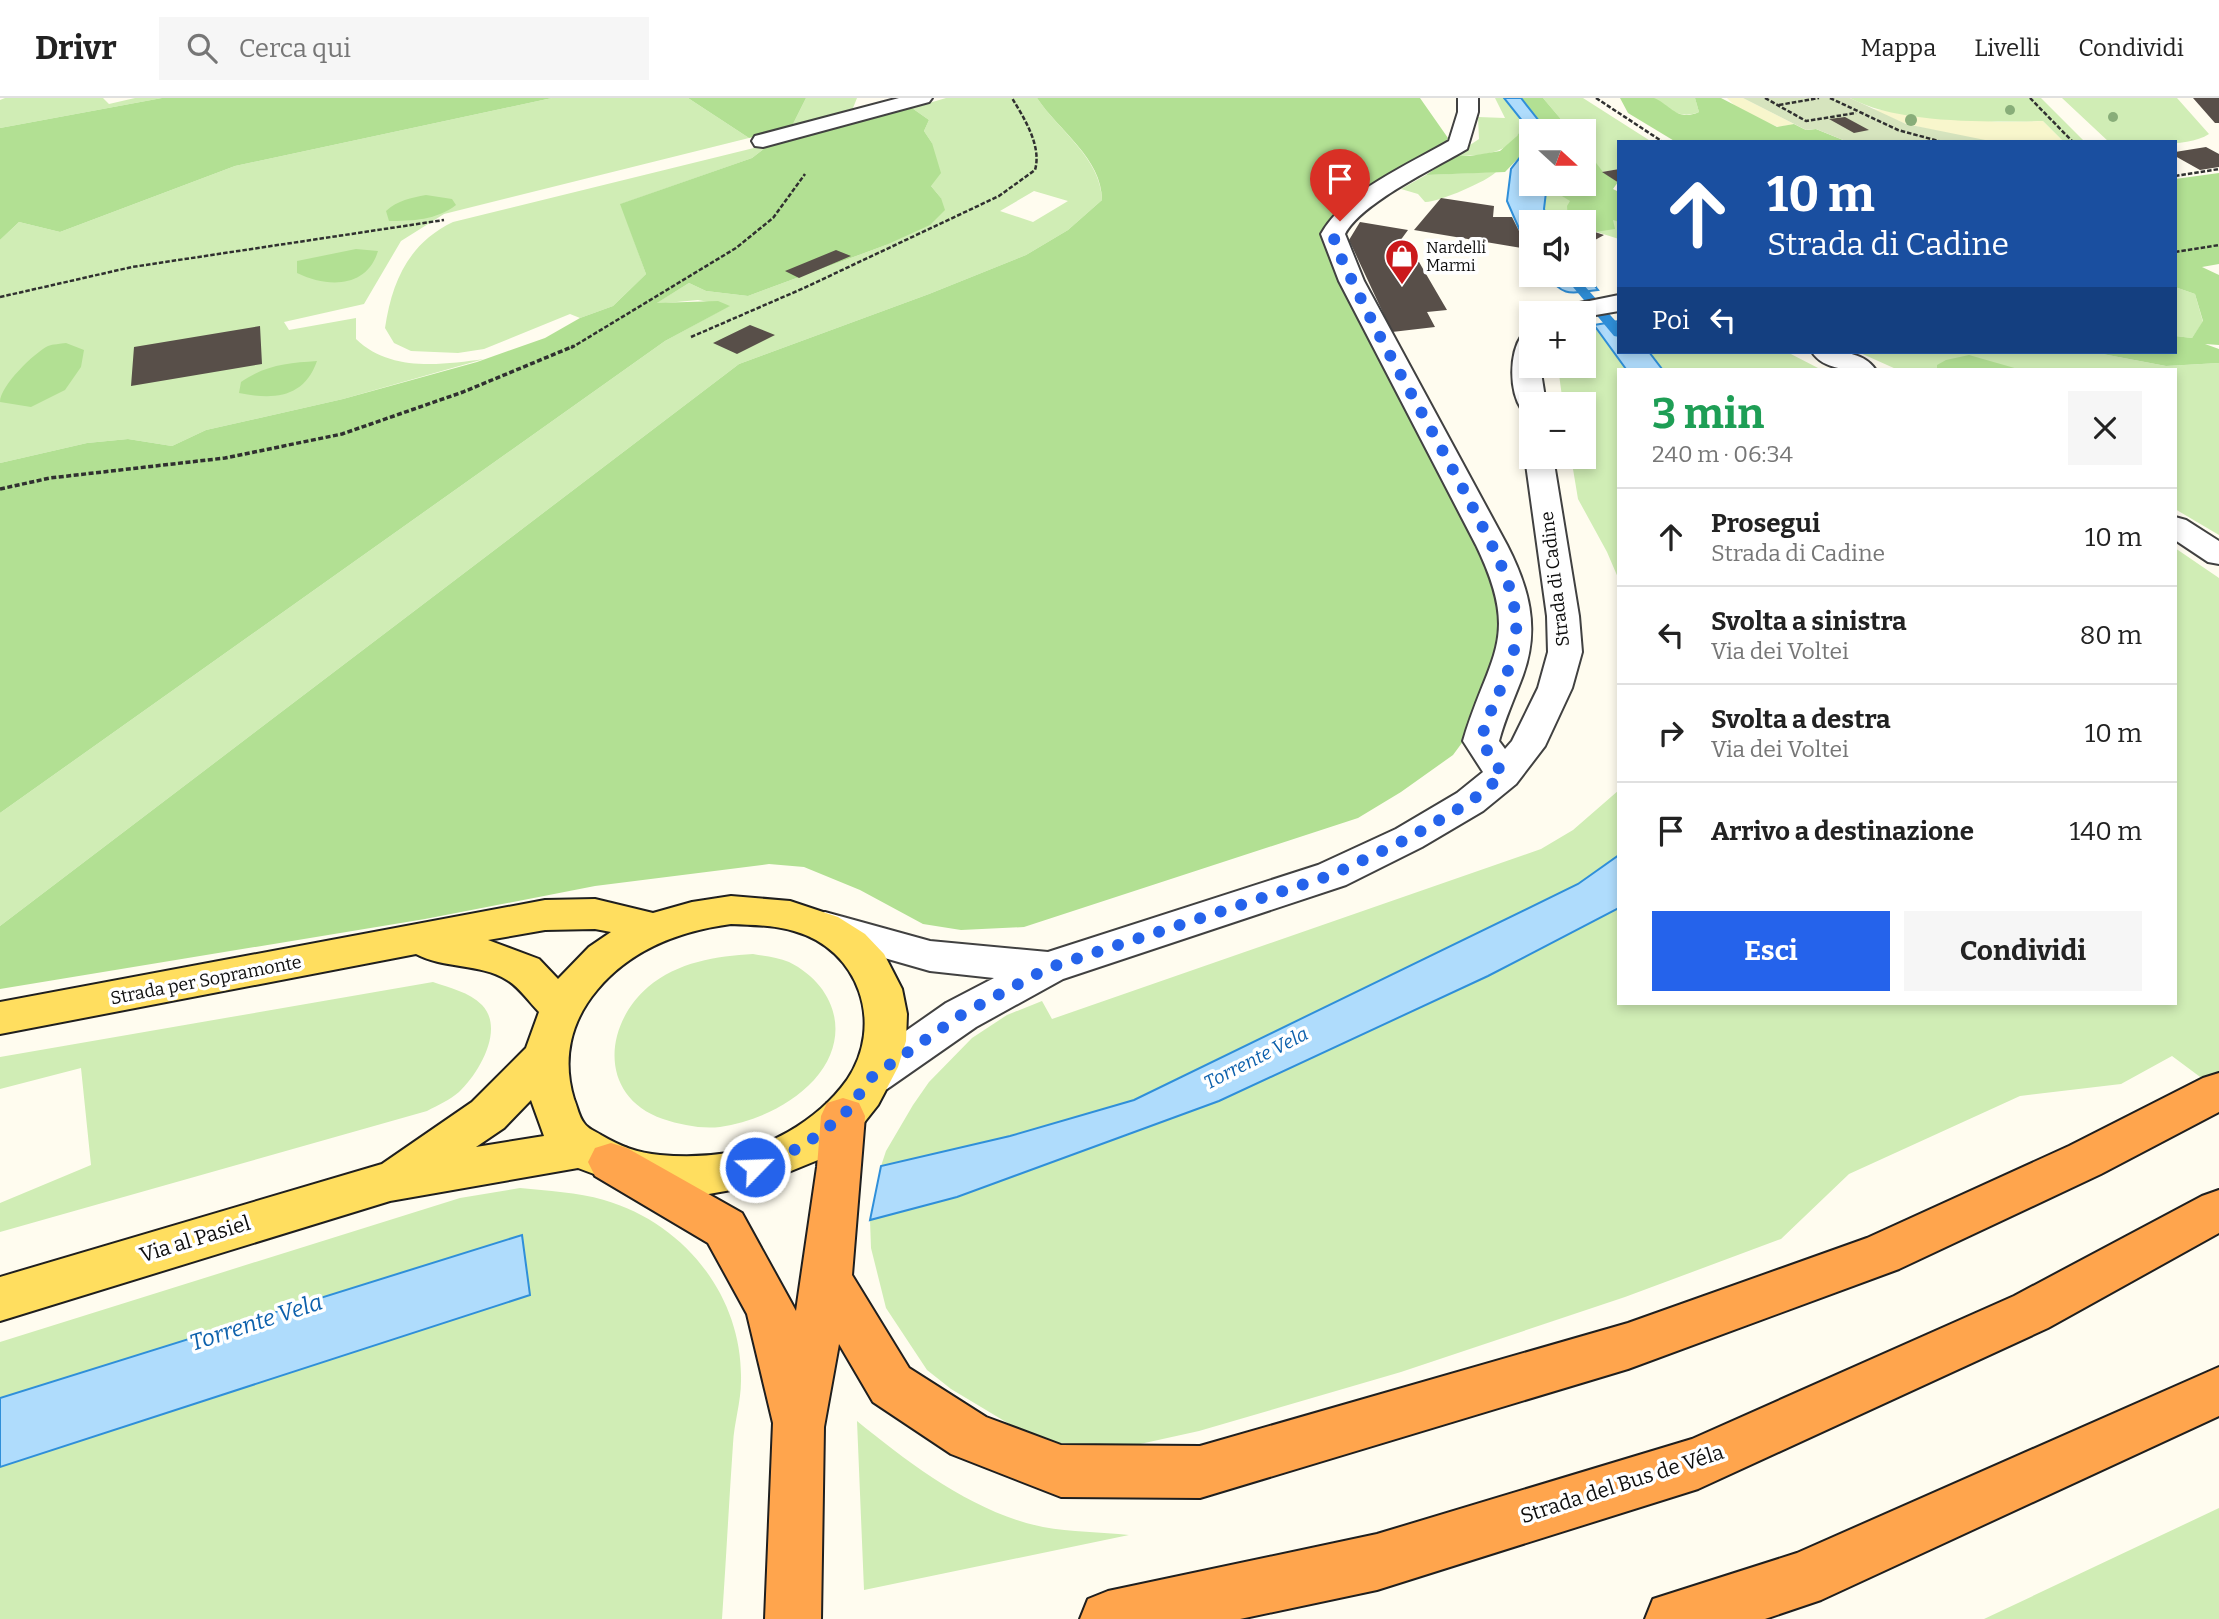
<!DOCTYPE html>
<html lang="it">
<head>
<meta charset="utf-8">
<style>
	body { margin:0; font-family:Bitter,serif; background:#f6f6f6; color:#222; height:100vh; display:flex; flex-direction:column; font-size:26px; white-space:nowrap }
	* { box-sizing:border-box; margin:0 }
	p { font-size:23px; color:#767676 }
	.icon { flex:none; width:38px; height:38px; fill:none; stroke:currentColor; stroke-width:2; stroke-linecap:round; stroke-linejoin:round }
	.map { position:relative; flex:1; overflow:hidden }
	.panel { position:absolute; left:1617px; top:270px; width:560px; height:637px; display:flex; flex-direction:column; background:#fff; border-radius:0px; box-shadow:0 4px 10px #0003 }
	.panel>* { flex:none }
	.banner { position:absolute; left:1617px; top:42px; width:560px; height:214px; border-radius:0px; box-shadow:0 4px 10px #0003; background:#1a4fa0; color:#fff; overflow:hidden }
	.needle { width:46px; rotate:111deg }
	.fabs { position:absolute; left:1519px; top:21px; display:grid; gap:14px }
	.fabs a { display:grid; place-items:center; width:77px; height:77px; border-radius:0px; background:#fff; box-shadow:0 4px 10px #0003; font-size:35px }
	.pin { position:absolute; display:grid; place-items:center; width:60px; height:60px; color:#fff; margin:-72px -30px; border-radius:50% 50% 50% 0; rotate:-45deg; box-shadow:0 0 7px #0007 }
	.pin .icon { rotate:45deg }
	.me { position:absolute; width:77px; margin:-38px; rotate:66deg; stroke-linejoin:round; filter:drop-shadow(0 0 5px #0008) }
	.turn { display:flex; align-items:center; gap:24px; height:147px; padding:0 35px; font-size:32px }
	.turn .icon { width:91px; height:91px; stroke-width:2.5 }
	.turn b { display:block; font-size:49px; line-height:60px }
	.then { display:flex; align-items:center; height:66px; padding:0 35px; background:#0003; gap:14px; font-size:26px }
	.round { display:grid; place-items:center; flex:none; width:74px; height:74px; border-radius:0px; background:#f6f6f6 }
	.summary { display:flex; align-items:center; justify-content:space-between; height:119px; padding:0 35px }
	h1 { font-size:42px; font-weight:700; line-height:52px; color:#1e9e55 }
	.button { display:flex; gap:14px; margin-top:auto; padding:14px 35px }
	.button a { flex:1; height:80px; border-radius:0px; background:#2563eb; color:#fff; font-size:28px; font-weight:700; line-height:80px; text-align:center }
	.button a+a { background:#f6f6f6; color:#222 }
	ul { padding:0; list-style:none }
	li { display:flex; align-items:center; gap:21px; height:98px; padding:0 35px; border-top:2px solid #e0e0e0 }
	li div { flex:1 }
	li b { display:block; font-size:26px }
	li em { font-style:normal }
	header { display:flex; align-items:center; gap:42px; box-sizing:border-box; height:98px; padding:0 35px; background:#fff; border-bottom:2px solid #e0e0e0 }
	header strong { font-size:33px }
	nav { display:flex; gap:38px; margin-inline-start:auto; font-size:24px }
	.search { width:490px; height:63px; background:#f6f6f6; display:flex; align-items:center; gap:18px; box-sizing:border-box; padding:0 24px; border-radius:0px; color:#767676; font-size:26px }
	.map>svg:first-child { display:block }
	.farmland { fill:#f8f6cc }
	.green { fill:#d0edb5; fill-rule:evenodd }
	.forest { fill:#b2e093 }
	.cemetery { fill:#d6e4be }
	.water { fill:#afdcfc; stroke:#2f8fd9; stroke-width:2 }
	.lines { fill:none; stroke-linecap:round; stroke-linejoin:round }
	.stream { fill:#2f8fd9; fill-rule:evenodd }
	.building { fill:#584f49 }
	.minor-casing { stroke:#414141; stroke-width:4 }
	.major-casing { stroke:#1f1f1f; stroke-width:4 }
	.highway-casing { stroke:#1f1f1f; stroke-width:4 }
	.path-far1 { stroke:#303030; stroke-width:2.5; stroke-dasharray:4.5 2; stroke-linecap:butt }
	.path { stroke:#303030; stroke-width:3.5; stroke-dasharray:5 2.5; stroke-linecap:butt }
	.minor { fill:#fff; fill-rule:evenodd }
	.major { fill:#ffde5f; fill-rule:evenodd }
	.highway { fill:#ffa54d; fill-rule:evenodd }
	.tree { fill:#88ad79 }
	.route { stroke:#2563eb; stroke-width:12; stroke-dasharray:0 21.6 }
	.labels { text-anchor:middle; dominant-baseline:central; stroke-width:7; stroke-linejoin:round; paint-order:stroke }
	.far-poi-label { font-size:16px; fill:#0e0e0e; stroke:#fff; text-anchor:start }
	.street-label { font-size:18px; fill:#0e0e0e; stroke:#fff }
	.water-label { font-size:19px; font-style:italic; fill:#0c60ac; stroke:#fff }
	.near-street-label { font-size:21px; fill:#0e0e0e; stroke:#fff }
	.near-water-label { font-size:23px; font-style:italic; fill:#0c60ac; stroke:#fff }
</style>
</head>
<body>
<header>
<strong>Drivr</strong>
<div class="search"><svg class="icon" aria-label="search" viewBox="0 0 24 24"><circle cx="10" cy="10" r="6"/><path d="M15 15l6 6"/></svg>Cerca qui</div>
<nav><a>Mappa</a><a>Livelli</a><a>Condividi</a></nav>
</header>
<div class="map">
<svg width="2219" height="1521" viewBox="0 0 2219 1521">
	<rect width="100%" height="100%" fill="#fffcef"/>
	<path class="farmland" d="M1727,0H1743L1794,26L1778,29L1739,12Z
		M1871,11L1998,24L2043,23L2064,44H1995L1973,41L1906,26Z"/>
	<path class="green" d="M5,0H103L109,6L135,0H162L0,30V2Z
		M552,0H688L749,40L444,116L401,143L364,206L284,224L289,232L356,220V241C390,274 441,267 484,261L343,301L206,332L172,348L128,341L87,345L0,365V142L19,124L60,134L235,68Z
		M806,0H857L851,15L791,30Z
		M946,0H1037C1059,33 1101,60 1102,102L1068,132L1026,157L929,196L739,266L0,828V715L665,243L729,208L698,202L655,206L689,185L706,193L748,198L886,147L941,100L931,88L932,45L924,33L929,22L912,10ZM1034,93L1068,103L1033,124L1000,113Z
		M1495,0H1504L1528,30L1520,33C1510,56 1478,59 1455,57L1479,41L1478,19L1505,20Z
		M1543,0H1583L1652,44H1619V71L1602,74L1584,49V33H1571Z
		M1653,0H1695L1699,14C1680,22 1668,11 1653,0Z
		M1850,0H2041L2085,44H2064L2043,23C1988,24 1898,26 1850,0Z
		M2062,0H2177L2209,36C2186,51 2138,44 2109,44Z
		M770,46L752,60L621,106L646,176L613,208L580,220L570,216L484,251L458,255L411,253L394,245L385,230C392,183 409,145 453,124Z
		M1496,74C1488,83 1437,105 1425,104L1418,96L1401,91L1426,77Z
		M1547,89L1571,103L1619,124V141L1584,130V124H1548L1544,111Z
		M2175,189L2195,196L2203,224L2192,240L2175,238Z
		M1619,223V254H1787L1820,271H1619V482L1607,454L1578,401L1571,359H1584V306H1563L1558,269L1584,268V232L1594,227Z
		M1858,254H2092L2166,268L2219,265V437L2175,411V271H1896Z
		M2175,450L2219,480V993L2172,958L2121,986L2020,998L1849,1076L1781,1141L1625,1199L1401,1274L1199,1333L1140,1346L1100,1348L1058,1345L1011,1327L951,1291L927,1272L886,1210L871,1150L870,1122L881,1068L886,1053L913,1007L929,984L972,940L1007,917L1042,903L1052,921L1541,751L1573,732L1619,692V905H2175Z
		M753,856C764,858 778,859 789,864C837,888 852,940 814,982C790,1008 754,1024 720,1029C701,1031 681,1027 663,1021C599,999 603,928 648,889C678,864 716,858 753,856Z
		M433,884C450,890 469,894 482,907C505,931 479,975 459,994C450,1002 438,1007 427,1013L0,1134V1105L91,1067L81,970L0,991V959Z
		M520,1090C548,1093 577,1094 604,1102C684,1125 743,1198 741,1283C741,1304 734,1325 733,1346C729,1404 726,1463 722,1521H0V1369L530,1197L521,1137L0,1300V1244L460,1100Z
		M857,1323C910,1366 974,1415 1043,1429C1071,1434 1101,1434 1129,1437L864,1492Z
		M2219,1410V1521H1984Z"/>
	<path class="forest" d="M162,0H552L235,68L60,134L19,124L0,142V30Z
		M688,0H806L791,30L749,40Z
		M1037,0H1420L1448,40L1443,48C1405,71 1344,98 1321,136L1412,319L1481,445L1504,530L1470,634L1453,657L1401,694L1358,720L1024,829L961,832L923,826L860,792L804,769L769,766L595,788L425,821L0,891V828L739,266L929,196L1026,157L1068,132L1102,102C1102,60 1059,33 1037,0Z
		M1521,0H1543L1571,33H1547Z
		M1620,0C1629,0 1646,0 1654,0C1671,7 1677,24 1699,14L1695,0H1721L1777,29L1794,26L1806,32L1816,31L1848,44H1676L1628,15Z
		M912,10L929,22L924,33L932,45L941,75L931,88L941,100L945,112L930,127L886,147L748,198L706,193L689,185L657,205L718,203L730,208L665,243L0,715V365L87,345L128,341L172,348L206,332L343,301L477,264L545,240L580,220L613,208L646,176L620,106L752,60L770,46Z
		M1528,30L1531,34L1530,48L1505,74L1426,77L1455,57L1470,58L1500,53L1517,38L1520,33Z
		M1584,49L1603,74L1618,84L1613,91L1619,94V124L1613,122L1615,131L1595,134L1584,130V124H1572L1568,121L1567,108L1570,103L1547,89V86H1584Z
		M2219,75V166L2202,169L2219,177V247L2205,246L2219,251V265L2166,268L2092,254H2175V238L2192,240L2203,223L2195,196L2175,189V81Z
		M426,97L452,101L456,107C437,122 412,123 389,123L386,113C398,102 411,100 426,97Z
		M356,151L378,153C367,190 328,190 297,175V163Z
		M66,245L84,252L81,269L65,292L31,309L0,304C0,288 34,255 48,248C53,246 60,246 66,245Z
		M1969,257L2018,271H1937V267L1946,262Z
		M317,263C304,300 274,302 239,295L241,284C265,267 288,265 317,263Z"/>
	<path class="cemetery" d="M1743,0H1850L1906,26L1995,44H1848L1816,31L1806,32Z"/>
	<path class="water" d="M1504,0H1521L1547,33L1531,34Z
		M1531,45V86H1547L1544,111L1548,124H1531V151H1528L1507,103L1511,71Z
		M1584,174L1598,192C1571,195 1564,200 1547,177H1584Z
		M1619,223V254H1649L1662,271H1626L1594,227Z
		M1619,757V810L1488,878L1219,1003L957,1099L870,1122L881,1068L1010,1038L1134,1002L1578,786Z
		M522,1137L530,1197L0,1369V1300Z"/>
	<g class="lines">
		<path class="stream" d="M1563,177H1575L1619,227V239L1614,238Z"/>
	</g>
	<path class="building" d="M2193,0H2219V25H2215Z
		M1845,19L1869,32L1854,35L1829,21Z
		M2206,49L2219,56V69L2200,72L2175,58V54Z
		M1619,71V85L1602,74Z
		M1441,100L1494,108L1493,119H1512L1528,151L1414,132Z
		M1360,124L1408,132L1397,147L1410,149L1403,163L1419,164L1447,212L1427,214L1435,229L1392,234L1349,142Z
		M1584,130L1595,134L1604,137L1595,142L1584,138Z
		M836,152L851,158L799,180L785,173Z
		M750,227L775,237L737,256L713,245Z
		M260,228L262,266L131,288L134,249Z"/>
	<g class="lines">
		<g class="minor-casing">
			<path id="minor" d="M899,0H932L929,4L763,49L755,48L752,43L755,38Z
				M1458,0H1478V14L1467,51C1435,70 1361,105 1345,136L1364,183L1507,447C1529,490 1540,530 1523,577C1515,599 1505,620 1499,643L1505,651L1512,643L1538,590L1548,554L1547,518L1525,359L1531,352V359H1553L1579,518L1582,554L1572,590L1545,648L1516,686L1483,713L1422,749L1346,787L1063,881L976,929L887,991L872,997L857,991L850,979L857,967L946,905L994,880L930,873L811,839L805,829L811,819L825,814L930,843L1048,854L1318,767L1396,731L1457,695L1483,674L1463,643C1489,555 1522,542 1476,447L1339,183L1321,136C1345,93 1408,67 1449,43L1458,14Z
				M1619,197V213L1584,219V215H1551L1555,210Z
				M1531,235V268H1540L1546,306H1531V314L1522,312C1509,293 1509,256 1522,237Z
				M1812,254C1833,253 1862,252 1875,271C1855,272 1825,274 1812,254Z
				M2175,419L2186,422L2219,443V466L2208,464L2175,442Z"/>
		</g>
		<g class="major-casing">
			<path id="major" d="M731,798L790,803L838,819L865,836L884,856L902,891L907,916L906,943L898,969L878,1007L859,1031L818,1062L754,1088L703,1097L642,1094L578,1070L390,1103L0,1223V1179L382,1066L472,1004L526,950L539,914C529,904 519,889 507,882C480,865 444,871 416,856L0,936V904L545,802L595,801L653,815L692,804ZM731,826C752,827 774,827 794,833C859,851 885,926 847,982C832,1003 811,1021 788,1034C750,1056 703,1061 660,1057C637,1055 620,1048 601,1037C595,1033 588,1031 584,1025C579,1019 577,1008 574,1001C562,962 570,924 597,892C631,851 679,833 731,826ZM595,831L611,834L589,849L558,881L539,861L488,842L545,832ZM531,1002L544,1038L476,1049L504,1030Z"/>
		</g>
		<g class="highway-casing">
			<path id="highway" d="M2219,975V1014L2101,1076L1899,1171L1628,1271L1200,1400L1061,1399L951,1356L873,1304L839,1246L824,1329L821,1521H765L773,1325L747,1216L708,1145L595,1078L588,1064L595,1050L611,1045L627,1050L742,1115L796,1213L817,1069L821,1018L827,1005L843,1000L859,1005L865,1018L852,1177L909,1270L986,1319L1061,1347L1200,1348L1628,1225L1867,1140L2069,1048L2203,980Z
				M2219,1092V1135L2048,1230L1698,1391L1377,1492L1240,1521H1080L1088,1501L1108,1493L1377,1436L1692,1341L2014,1198L2202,1098Z
				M2219,1269V1318L1821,1502L1765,1521H1645L1653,1501L1797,1455Z"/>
		</g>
		<path class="path-far1" d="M1596,0L1663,44
			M1765,0L1806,23L1856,15
			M1830,0L1898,32L1942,44
			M2030,0L2073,44
			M1779,7L1819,0
			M2175,78L2219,71
			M2175,154L2219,147
			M0,199L132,169L444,122
			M691,239L804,190L999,98L1035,72C1042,48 1024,20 1012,0
			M571,250L736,150L773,120L805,76"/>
		<path class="path" d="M0,391L50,380L225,360L342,336L463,294L574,248"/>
		<use href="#minor" class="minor"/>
		<use href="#major" class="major"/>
		<use href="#highway" class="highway"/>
	</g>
	<g class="tree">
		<circle cx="2010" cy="12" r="5"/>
		<circle cx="2113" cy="19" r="5"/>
		<circle cx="1911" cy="22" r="6"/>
	</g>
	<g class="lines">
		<path class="route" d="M755,1069L803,1048L843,1018L872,979L961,917L1048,870L1332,777L1409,740L1470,704L1503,677L1481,643C1489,607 1513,576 1516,538C1519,492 1492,448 1472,408C1448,361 1421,314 1396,268C1374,229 1355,189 1336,149L1333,136L1340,123"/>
	</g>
	<defs>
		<g id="shop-pin" transform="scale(1.75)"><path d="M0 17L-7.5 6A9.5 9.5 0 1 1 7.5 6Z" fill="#cb191b" stroke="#fff"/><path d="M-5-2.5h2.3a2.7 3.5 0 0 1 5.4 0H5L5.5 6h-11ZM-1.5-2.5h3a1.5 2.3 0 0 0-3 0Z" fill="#fff"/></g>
	</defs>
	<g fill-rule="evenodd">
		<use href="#shop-pin" x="1402" y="158"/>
	</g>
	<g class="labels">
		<g class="far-poi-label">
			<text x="1426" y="149">Nardelli<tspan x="1426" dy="18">Marmi</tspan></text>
		</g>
		<g class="street-label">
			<text transform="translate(1555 481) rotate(-97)">Strada di Cadine</text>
			<text transform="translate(206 882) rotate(-11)">Strada per Sopramonte</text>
		</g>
		<g class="water-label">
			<text transform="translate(1256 960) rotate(-27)">Torrente Vela</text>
		</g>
		<g class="near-street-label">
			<text transform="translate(195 1141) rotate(-17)">Via al Pasiel</text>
			<text transform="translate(1622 1386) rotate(-18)">Strada del Bus de Véla</text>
		</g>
		<g class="near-water-label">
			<text transform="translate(256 1224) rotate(-18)">Torrente Vela</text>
		</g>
	</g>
</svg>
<div class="fabs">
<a><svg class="needle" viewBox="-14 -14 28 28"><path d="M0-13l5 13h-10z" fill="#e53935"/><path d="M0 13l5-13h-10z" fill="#767676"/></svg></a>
<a><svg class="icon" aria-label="sound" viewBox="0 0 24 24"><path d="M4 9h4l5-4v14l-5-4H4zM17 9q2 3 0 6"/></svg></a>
<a>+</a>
<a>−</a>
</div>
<div class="pin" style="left:1340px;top:123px;background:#d93025"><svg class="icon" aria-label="arrive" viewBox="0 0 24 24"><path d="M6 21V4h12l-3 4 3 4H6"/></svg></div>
<svg class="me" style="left:755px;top:1069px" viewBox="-20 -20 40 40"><circle r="17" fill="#2563eb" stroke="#fff" stroke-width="3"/><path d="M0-11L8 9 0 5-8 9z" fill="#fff"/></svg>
<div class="banner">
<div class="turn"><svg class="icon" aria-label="ahead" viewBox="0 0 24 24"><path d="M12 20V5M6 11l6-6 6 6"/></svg><div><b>10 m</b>Strada di Cadine</div></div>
<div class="then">Poi<svg class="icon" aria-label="left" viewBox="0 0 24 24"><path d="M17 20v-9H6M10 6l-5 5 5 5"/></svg></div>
</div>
<section class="panel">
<div class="summary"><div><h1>3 min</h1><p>240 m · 06:34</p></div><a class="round"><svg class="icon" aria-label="close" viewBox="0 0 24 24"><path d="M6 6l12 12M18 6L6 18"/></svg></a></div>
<ul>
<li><svg class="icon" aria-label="ahead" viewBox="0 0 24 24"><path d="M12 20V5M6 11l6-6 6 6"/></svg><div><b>Prosegui</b><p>Strada di Cadine</p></div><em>10 m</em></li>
<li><svg class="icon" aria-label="left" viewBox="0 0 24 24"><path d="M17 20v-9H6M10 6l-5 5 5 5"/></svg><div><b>Svolta a sinistra</b><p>Via dei Voltei</p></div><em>80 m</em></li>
<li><svg class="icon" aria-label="right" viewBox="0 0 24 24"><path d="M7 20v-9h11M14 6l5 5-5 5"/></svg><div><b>Svolta a destra</b><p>Via dei Voltei</p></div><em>10 m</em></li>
<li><svg class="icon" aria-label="arrive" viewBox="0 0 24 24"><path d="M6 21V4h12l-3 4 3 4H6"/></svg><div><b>Arrivo a destinazione</b></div><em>140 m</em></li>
</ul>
<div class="button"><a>Esci</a><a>Condividi</a></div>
</section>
</div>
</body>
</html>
